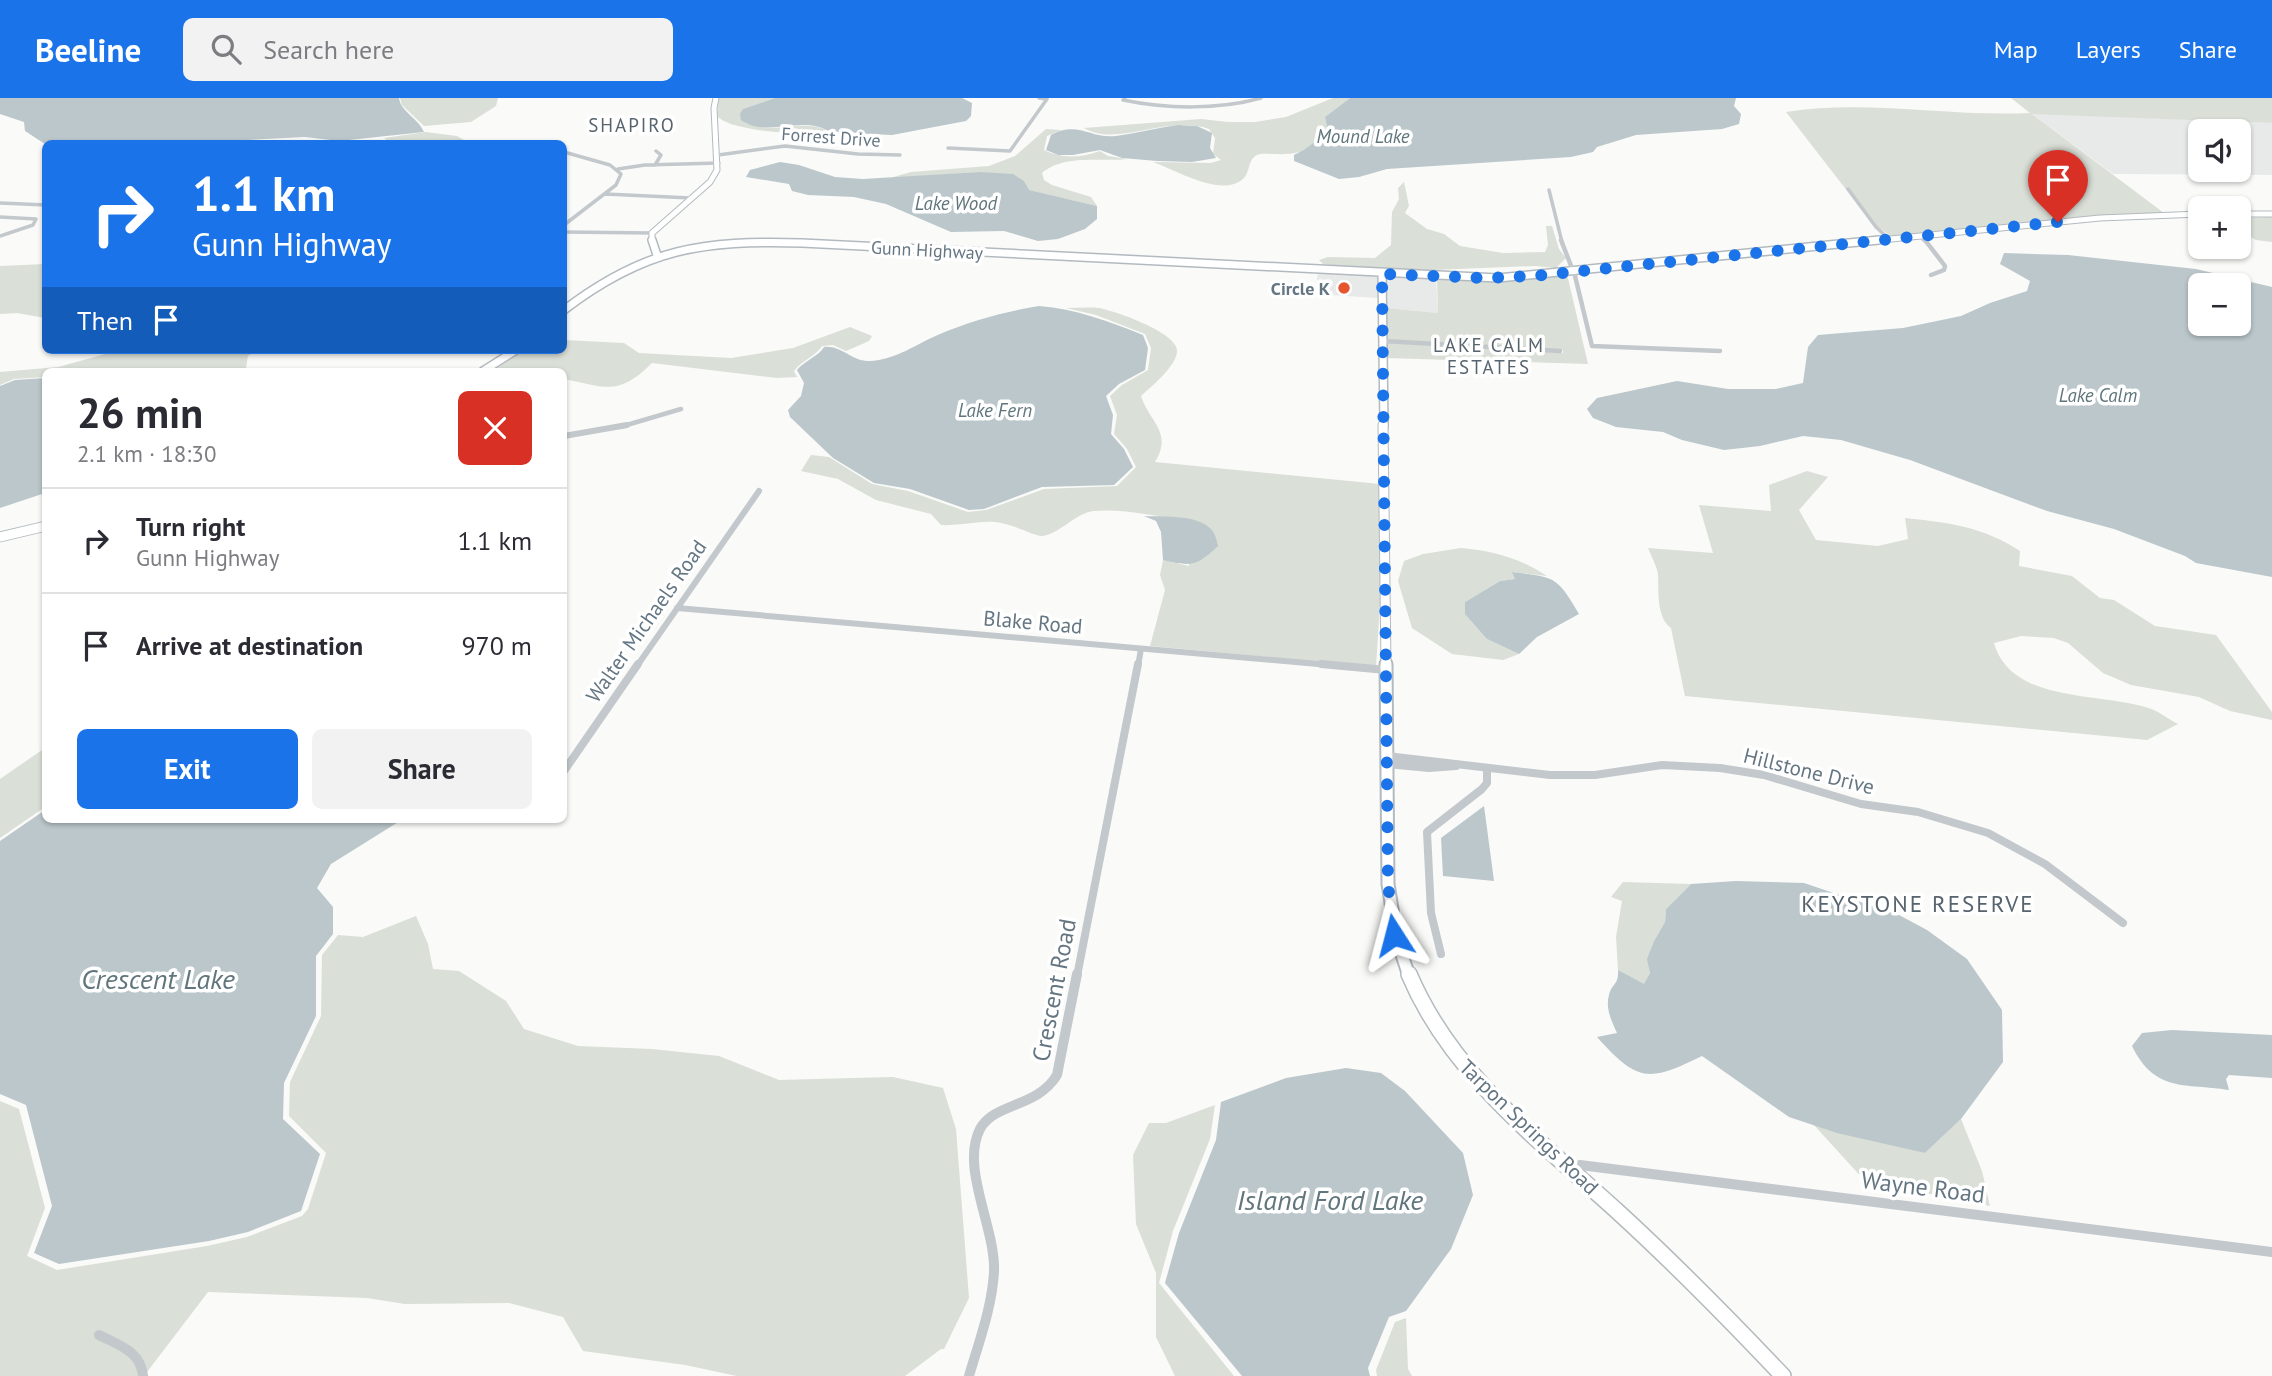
<!DOCTYPE html>
<html lang="en">
<head>
<meta charset="utf-8">
<style>
	body { margin:0; font-family:"PT Sans",sans-serif; background:#f2f2f3; color:#2b2b33; height:100vh; display:flex; flex-direction:column; font-size:26px; white-space:nowrap }
	* { box-sizing:border-box; margin:0 }
	p { font-size:23px; color:#7c7c81 }
	.icon { flex:none; width:38px; height:38px; fill:none; stroke:currentColor; stroke-width:2; stroke-linecap:round; stroke-linejoin:round }
	.map { position:relative; flex:1; overflow:hidden }
	.panel { position:absolute; left:42px; top:270px; width:525px; height:455px; display:flex; flex-direction:column; background:#fff; border-radius:10px; box-shadow:0 2px 5px #0004 }
	.panel>* { flex:none }
	.hud { position:absolute; left:42px; top:42px; width:525px; height:214px; border-radius:10px; box-shadow:0 2px 5px #0004; background:#1a73e8; color:#fff; overflow:hidden }
	.controls { position:absolute; left:2188px; top:21px; display:grid; gap:14px }
	.controls a { display:grid; place-items:center; width:63px; height:63px; border-radius:10px; background:#fff; box-shadow:0 2px 5px #0004; font-size:35px }
	.pin { position:absolute; display:grid; place-items:center; width:60px; height:60px; color:#fff; margin:-72px -30px; border-radius:50% 50% 50% 0; rotate:-45deg; box-shadow:0 0 7px #0007 }
	.pin .icon { rotate:45deg }
	.me { position:absolute; width:77px; margin:-38px; rotate:351deg; stroke-linejoin:round; filter:drop-shadow(0 0 5px #0008) }
	.turn { display:flex; align-items:center; gap:24px; height:147px; padding:0 35px; font-size:32px }
	.turn .icon { width:91px; height:91px; stroke-width:2.5 }
	.turn b { display:block; font-size:49px; line-height:60px }
	.then { display:flex; align-items:center; height:66px; padding:0 35px; background:#0003; gap:14px; font-size:26px }
	.round { display:grid; place-items:center; flex:none; width:74px; height:74px; border-radius:10px; background:#f2f2f3 }
	.headline { display:flex; align-items:center; justify-content:space-between; height:119px; padding:0 35px }
	h1 { font-size:42px; font-weight:700; line-height:52px }
	.primary-button { display:flex; gap:14px; margin-top:auto; padding:14px 35px }
	.primary-button a { flex:1; height:80px; border-radius:10px; background:#1a73e8; color:#fff; font-size:28px; font-weight:700; line-height:80px; text-align:center }
	.primary-button a+a { background:#f2f2f3; color:#2b2b33 }
	ul { padding:0; list-style:none }
	li { display:flex; align-items:center; gap:21px; height:105px; padding:0 35px; border-top:2px solid #e1e1e2 }
	li div { flex:1 }
	li b { display:block; font-size:26px }
	li em { font-style:normal }
	header { display:flex; align-items:center; gap:42px; box-sizing:border-box; height:98px; padding:0 35px; background:#1a73e8; color:#fff }
	header strong { font-size:33px }
	nav { display:flex; gap:38px; margin-inline-start:auto; font-size:24px }
	.search { width:490px; height:63px; background:#f2f2f3; display:flex; align-items:center; gap:18px; box-sizing:border-box; padding:0 24px; border-radius:10px; color:#7c7c81; font-size:26px }
	.map>svg:first-child { display:block }
	.built { fill:#e8e9e9; fill-rule:evenodd }
	.green { fill:#dadfd7 }
	.water { fill:#bbc7cb; fill-rule:evenodd }
	.lines { fill:none; stroke-linecap:round; stroke-linejoin:round }
	.secondary-far4-casing { stroke:#b3babf; stroke-width:7 }
	.secondary-far3-casing { stroke:#b3babf; stroke-width:10 }
	.secondary-far2-casing { stroke:#b3babf; stroke-width:11 }
	.secondary-far1-casing { stroke:#b3babf; stroke-width:15 }
	.secondary-casing { stroke:#b3babf; stroke-width:18 }
	.street-far4 { stroke:#c3c8cc; stroke-width:3.5 }
	.street-far3 { stroke:#c3c8cc; stroke-width:4.5 }
	.street-far2 { stroke:#c3c8cc; stroke-width:6 }
	.street-far1 { stroke:#c3c8cc; stroke-width:8 }
	.street { stroke:#c3c8cc; stroke-width:10 }
	.secondary-far4 { stroke:#fff; stroke-width:5 }
	.secondary-far3 { stroke:#fff; stroke-width:7 }
	.secondary-far2 { stroke:#fff; stroke-width:9 }
	.secondary-far1 { stroke:#fff; stroke-width:11 }
	.secondary { stroke:#fff; stroke-width:15 }
	.route { stroke:#1a73e8; stroke-width:12; stroke-dasharray:0 21.6 }
	.poi-dot { fill:#e4572e; stroke:#fff; stroke-width:2.5 }
	.labels { text-anchor:middle; dominant-baseline:central; stroke-width:7; stroke-linejoin:round; paint-order:stroke }
	.far-street-label { font-size:18px; fill:#657683; stroke:#fff }
	.far-poi-label { font-size:18px; font-weight:bold; fill:#657683; stroke:#fff; text-anchor:end }
	.far-neighbourhood-label { font-size:19px; letter-spacing:2px; fill:#57646e; stroke:#fff }
	.far-water-label { font-size:19px; font-style:italic; fill:#60757c; stroke:#fff }
	.street-label { font-size:21px; fill:#657683; stroke:#fff }
	.neighbourhood-label { font-size:23px; letter-spacing:2px; fill:#57646e; stroke:#fff }
	.near-street-label { font-size:24px; fill:#657683; stroke:#fff }
	.near-water-label { font-size:28px; font-style:italic; fill:#60757c; stroke:#fff }
</style>
</head>
<body>
<header>
<strong>Beeline</strong>
<div class="search"><svg class="icon" aria-label="search" viewBox="0 0 24 24"><circle cx="10" cy="10" r="6"/><path d="M15 15l6 6"/></svg>Search here</div>
<nav><a>Map</a><a>Layers</a><a>Share</a></nav>
</header>
<div class="map">
<svg width="2272" height="1278" viewBox="0 0 2272 1278">
	<rect width="100%" height="100%" fill="#fafaf8"/>
	<path class="built" d="M2031,15L2272,25V77L2113,76ZM2200,33H2238V72H2200Z
		M1318,173L1379,177V203L1378,200L1315,196Z
		M1385,177L1436,180L1438,215L1386,210Z"/>
	<path class="green" d="M400,0H498L496,8L471,24L424,28L402,7Z
		M719,0H775L743,11L745,25C750,26 756,28 761,29C783,33 810,21 829,34C808,38 731,34 717,18Z
		M1333,0H1350L1325,19L1327,29C1310,53 1302,57 1273,56C1268,56 1261,55 1257,57C1248,61 1250,74 1244,80C1223,101 1176,72 1153,64L1211,65L1221,62L1213,56L1215,40L1209,31C1166,16 1118,50 1084,30L1201,21L1228,24H1255L1286,19Z
		M2011,0H2272V25L2032,16L2164,115L1892,139L1872,125L1786,14C1866,1 1949,19 2030,15Z
		M1046,31L1061,32L1047,38L1044,52C1062,61 1081,60 1100,53L1108,58L1127,61C1101,64 1064,56 1042,75L1044,82L1052,87L1091,99L1097,108L1028,92L1024,83L979,74L890,80L911,74L989,68L1015,58Z
		M426,34L457,38L469,45H391L384,40Z
		M1404,84L1409,108L1405,115L1427,131L1444,136L1460,148L1503,155L1545,154L1548,147L1546,128H1552L1559,151L1566,160L1556,170L1535,168L1433,172L1340,168L1323,166L1319,162L1328,159L1375,160L1391,147L1392,114L1399,101L1398,90Z
		M2272,119V144L2256,142L2238,132V120Z
		M45,166V220L17,215L0,216V168Z
		M1567,176L1588,266L1386,260V244L1563,255V252L1386,242V210L1438,215L1437,180Z
		M1066,210C1077,210 1088,209 1099,210C1115,213 1176,234 1177,252C1178,267 1151,289 1141,298C1150,325 1173,334 1155,364L1380,386L1381,490L1376,569L1150,548L1165,492L1160,477L1163,462L1189,468L1186,421C1157,419 1122,410 1094,413C1077,414 1057,438 1041,438C1031,437 1011,425 995,424C977,423 959,428 941,427L931,416L876,402L838,381L801,373L811,357L829,359L872,386L908,393L968,414L986,412L1044,391L1117,388L1136,369L1127,351L1114,336L1117,317L1110,298L1122,287L1148,272L1151,250L1145,236L1096,217Z
		M850,229L872,238L869,243L846,253L833,247L822,248C816,258 802,262 794,273L797,279L777,280L652,265C618,299 605,289 564,281V273H493L524,252H564V242L624,245L639,255L731,260L793,250Z
		M120,252H257L248,258L246,270L279,273H46L45,279L14,281L0,287V274L58,269Z
		M1807,373L1828,379L1799,412L1816,442L1878,448L1908,441L1905,420C1950,425 1981,428 2020,453L2019,468L2072,478L2100,500L2114,502L2155,528L2216,537L2272,614V622L2230,613L2199,599L2131,587L2103,575L2068,545L2054,540L2021,538L1994,545C2012,608 2106,593 2154,612C2162,616 2170,622 2178,626L2147,642L1685,598L1671,530C1656,519 1659,493 1658,477C1657,468 1651,458 1648,450L1713,455L1699,407L1771,413L1769,387Z
		M1461,450C1493,453 1520,460 1547,478L1513,474L1515,481L1500,483L1465,504L1487,541L1519,556L1503,562L1452,556L1412,530L1398,483L1404,463L1423,456Z
		M45,650V709L0,740V681Z
		M1623,784L1691,786L1666,811L1665,824L1654,843L1648,861L1650,875L1644,887L1618,872L1616,839L1622,803L1611,799Z
		M416,818L428,846L433,871L459,873L506,903L524,931L578,948L652,951L719,958L779,982L893,979L943,990L956,1031L969,1200L944,1251H941L905,1278H737L685,1267L583,1253L563,1219L509,1205L405,1206L367,1200L208,1194L144,1278H0V1003L19,1011L45,1110L27,1158L57,1172L207,1148L247,1139L302,1118L308,1111L326,1055L289,1018L290,984L321,918L322,857L338,837L363,839Z
		M1215,1007L1210,1041L1173,1133L1159,1185L1234,1278H1175L1156,1239V1175L1136,1126L1133,1057L1149,1025H1166Z
		M1961,1021L1982,1073L1990,1108L1865,1083L1813,1026L1925,1055Z
		M1406,1220L1408,1271L1412,1278H1377L1376,1272L1395,1224Z"/>
	<path class="water" d="M0,0H399C401,14 418,20 424,34L339,43L305,39L188,45L45,46L25,33L24,24L0,16Z
		M775,0H962L972,5L971,18L966,23L892,37L829,34C804,16 767,41 741,22L740,16L743,11Z
		M1350,0H1736L1734,8L1741,16L1739,26L1722,31L1636,37L1597,49L1593,54L1571,59L1387,71L1359,79L1339,81L1294,63V57C1309,50 1317,43 1327,29L1325,19Z
		M1178,27L1197,28L1212,35L1210,50L1216,60L1192,64L1157,63L1122,60L1100,52L1073,57H1058L1046,52L1051,37C1077,22 1091,41 1116,38C1137,35 1157,30 1178,27Z
		M780,64L799,67L835,79L863,81L979,74L1013,76L1024,83L1029,92L1097,108V121L1085,131L1058,141L1038,143L1004,133L951,134L886,106L854,99L808,97L792,93L789,86L746,79L750,72Z
		M2004,155L2068,157L2196,171L2272,189V479L2196,465L2185,458L2114,431L2047,413L1910,362L1841,342L1803,338L1760,348L1724,352L1682,342L1663,334L1616,329L1593,320L1587,311L1597,300L1677,283L1728,291H1776L1803,285L1808,249L1818,237L1903,230L1961,218L1990,205L2027,193L2030,183L2000,166ZM2200,187H2238V226H2200Z
		M1039,208C1076,211 1108,223 1143,237L1148,250L1145,272L1119,286L1106,298L1113,317L1111,336L1124,351L1133,369L1114,387L1042,389L984,411L969,412L910,391L874,385L833,360L790,319L788,312L801,298L804,285L797,272C804,263 819,258 824,249C841,247 853,264 869,263C896,262 916,246 940,236C973,222 1003,214 1039,208Z
		M45,280V395L0,410V288L15,282Z
		M1144,418C1164,419 1197,416 1212,432C1215,436 1217,443 1218,448C1197,468 1191,469 1163,462L1161,434L1156,423Z
		M1512,474C1555,479 1557,478 1579,516L1537,539L1519,556L1487,541L1465,516V504L1500,483L1515,481Z
		M1484,708L1494,783L1443,778L1441,740Z
		M45,712L46,721H403L331,766L317,790L333,809V836L316,858V918L284,985L283,1021L320,1056L301,1113L248,1134L209,1143L59,1166L34,1155L52,1108L26,1007L0,996V743Z
		M1736,783L1804,785L1899,817L1927,832L1967,861L2002,912L2003,964L1961,1021L1925,1055L1837,1035L1789,1019L1702,958C1649,984 1638,985 1597,939L1617,935C1612,924 1605,910 1609,897C1612,885 1619,887 1618,872L1644,886L1650,875L1647,861L1654,843L1665,824L1666,811L1691,786Z
		M2172,932L2272,937V980L2229,977L2226,981L2229,992C2185,985 2155,995 2132,948L2142,935Z
		M1346,970L1381,975L1405,993L1463,1055L1473,1097L1451,1151L1406,1213L1389,1219L1368,1270L1370,1278H1242L1165,1185L1179,1135L1216,1042L1221,1004L1286,980Z"/>
	<g class="lines">
		<g class="secondary-far4-casing">
			<path id="secondary-far4" d="M2238,116H2272
				M652,144V135L710,84L717,72L714,10L716,0
				M1861,144L2100,120L2200,116"/>
		</g>
		<g class="secondary-far3-casing">
			<path id="secondary-far3" d="M652,142L657,157
				M1382,174L1384,329
				M564,212C645,150 703,142 802,145L1498,180L1879,142
				M483,273L516,252"/>
		</g>
		<g class="secondary-far2-casing">
			<path id="secondary-far2" d="M1383,327L1386,568
				M0,439L46,428"/>
		</g>
		<g class="secondary-far1-casing">
			<path id="secondary-far1" d="M1386,566L1388,786L1397,842L1409,878"/>
		</g>
		<g class="secondary-casing">
			<path id="secondary" d="M1409,876C1451,976 1539,1042 1617,1113C1675,1166 1729,1221 1783,1278"/>
		</g>
		<path class="street-far4" d="M1125,0L1123,2C1166,11 1218,12 1261,0
			M948,50L1010,53L1047,1L1039,0
			M564,54L610,67L621,76L616,87L564,127
			M718,57L785,48L858,56L900,57
			M655,67L661,57L656,53
			M618,71L645,67L719,65
			M1848,91L1876,129L1890,142
			M1549,92L1562,144
			M605,96L691,100
			M0,105L46,107
			M0,119L36,121L33,127L0,138
			M564,134L652,135
			M1919,138L1926,144"/>
		<path class="street-far3" d="M1561,142L1575,178L1592,248L1720,253
			M1925,142L1945,168L1944,172L1931,177
			M1383,243L1560,253
			M620,329L681,311"/>
		<path class="street-far2" d="M564,338L627,327
			M677,510L1341,568
			M637,568L759,393
			M1138,568L1141,551"/>
		<path class="street-far1" d="M1321,566L1386,572
			M1387,658L1550,677H1595L1662,667L1720,670L1764,677L1861,706L1918,714L1988,735L2045,766L2123,825
			M1387,666L1429,670L1456,668
			M564,673L638,566
			M1441,856L1431,815L1427,734L1482,691L1487,685V671
			M1077,878L1138,566"/>
		<path class="street" d="M1571,1070L1580,1067L2272,1154
			M99,1237C118,1247 141,1253 143,1278
			M969,1278C979,1244 992,1209 994,1174C996,1130 960,1070 980,1031C995,1004 1037,1010 1057,977L1077,876"/>
		<use href="#secondary-far4" class="secondary-far4"/>
		<use href="#secondary-far3" class="secondary-far3"/>
		<use href="#secondary-far2" class="secondary-far2"/>
		<use href="#secondary-far1" class="secondary-far1"/>
		<use href="#secondary" class="secondary"/>
	</g>
	<g class="lines">
		<path class="route" d="M1394,837L1388,786L1382,176L1486,180L1533,178L2058,124"/>
	</g>
	<circle class="poi-dot" cx="1344" cy="190" r="7"/>
	<g class="labels">
		<g class="far-street-label">
			<text transform="translate(831 39) rotate(4)">Forrest Drive</text>
			<text transform="translate(927 152) rotate(3)">Gunn Highway</text>
		</g>
		<g class="far-poi-label">
			<text x="1330" y="190">Circle K</text>
		</g>
		<g class="far-neighbourhood-label">
			<text x="632" y="27">SHAPIRO</text>
			<text x="1489" y="247">LAKE CALM<tspan x="1489" dy="22">ESTATES</tspan></text>
		</g>
		<g class="far-water-label">
			<text x="1363" y="38">Mound Lake</text>
			<text x="956" y="105">Lake Wood</text>
			<text x="2098" y="297">Lake Calm</text>
			<text x="995" y="312">Lake Fern</text>
		</g>
		<g class="street-label">
			<text transform="translate(646 523) rotate(-55)">Walter Michaels Road</text>
			<text transform="translate(1033 524) rotate(5)">Blake Road</text>
			<text transform="translate(1809 673) rotate(14)">Hillstone Drive</text>
			<text transform="translate(1529 1029) rotate(44)">Tarpon Springs Road</text>
		</g>
		<g class="neighbourhood-label">
			<text x="1918" y="805">KEYSTONE RESERVE</text>
		</g>
		<g class="near-street-label">
			<text transform="translate(1054 892) rotate(-79)">Crescent Road</text>
			<text transform="translate(1923 1089) rotate(7)">Wayne Road</text>
		</g>
		<g class="near-water-label">
			<text x="158" y="880">Crescent Lake</text>
			<text x="1330" y="1101">Island Ford Lake</text>
		</g>
	</g>
</svg>
<div class="controls">
<a><svg class="icon" aria-label="sound" viewBox="0 0 24 24"><path d="M4 9h4l5-4v14l-5-4H4zM17 9q2 3 0 6"/></svg></a>
<a>+</a>
<a>−</a>
</div>
<div class="pin" style="left:2058px;top:124px;background:#d93025"><svg class="icon" aria-label="arrive" viewBox="0 0 24 24"><path d="M6 21V4h12l-3 4 3 4H6"/></svg></div>
<svg class="me" style="left:1394px;top:837px" viewBox="-20 -20 40 40"><path d="M0-17L14 15 0 8-14 15z" fill="#1a73e8" stroke="#fff" stroke-width="4"/></svg>
<div class="hud">
<div class="turn"><svg class="icon" aria-label="right" viewBox="0 0 24 24"><path d="M7 20v-9h11M14 6l5 5-5 5"/></svg><div><b>1.1 km</b>Gunn Highway</div></div>
<div class="then">Then<svg class="icon" aria-label="arrive" viewBox="0 0 24 24"><path d="M6 21V4h12l-3 4 3 4H6"/></svg></div>
</div>
<section class="panel">
<div class="headline"><div><h1>26 min</h1><p>2.1 km · 18:30</p></div><a class="round" style="background:#d93025;color:#fff"><svg class="icon" aria-label="close" viewBox="0 0 24 24"><path d="M6 6l12 12M18 6L6 18"/></svg></a></div>
<ul>
<li><svg class="icon" aria-label="right" viewBox="0 0 24 24"><path d="M7 20v-9h11M14 6l5 5-5 5"/></svg><div><b>Turn right</b><p>Gunn Highway</p></div><em>1.1 km</em></li>
<li><svg class="icon" aria-label="arrive" viewBox="0 0 24 24"><path d="M6 21V4h12l-3 4 3 4H6"/></svg><div><b>Arrive at destination</b></div><em>970 m</em></li>
</ul>
<div class="primary-button"><a>Exit</a><a>Share</a></div>
</section>
</div>
</body>
</html>
